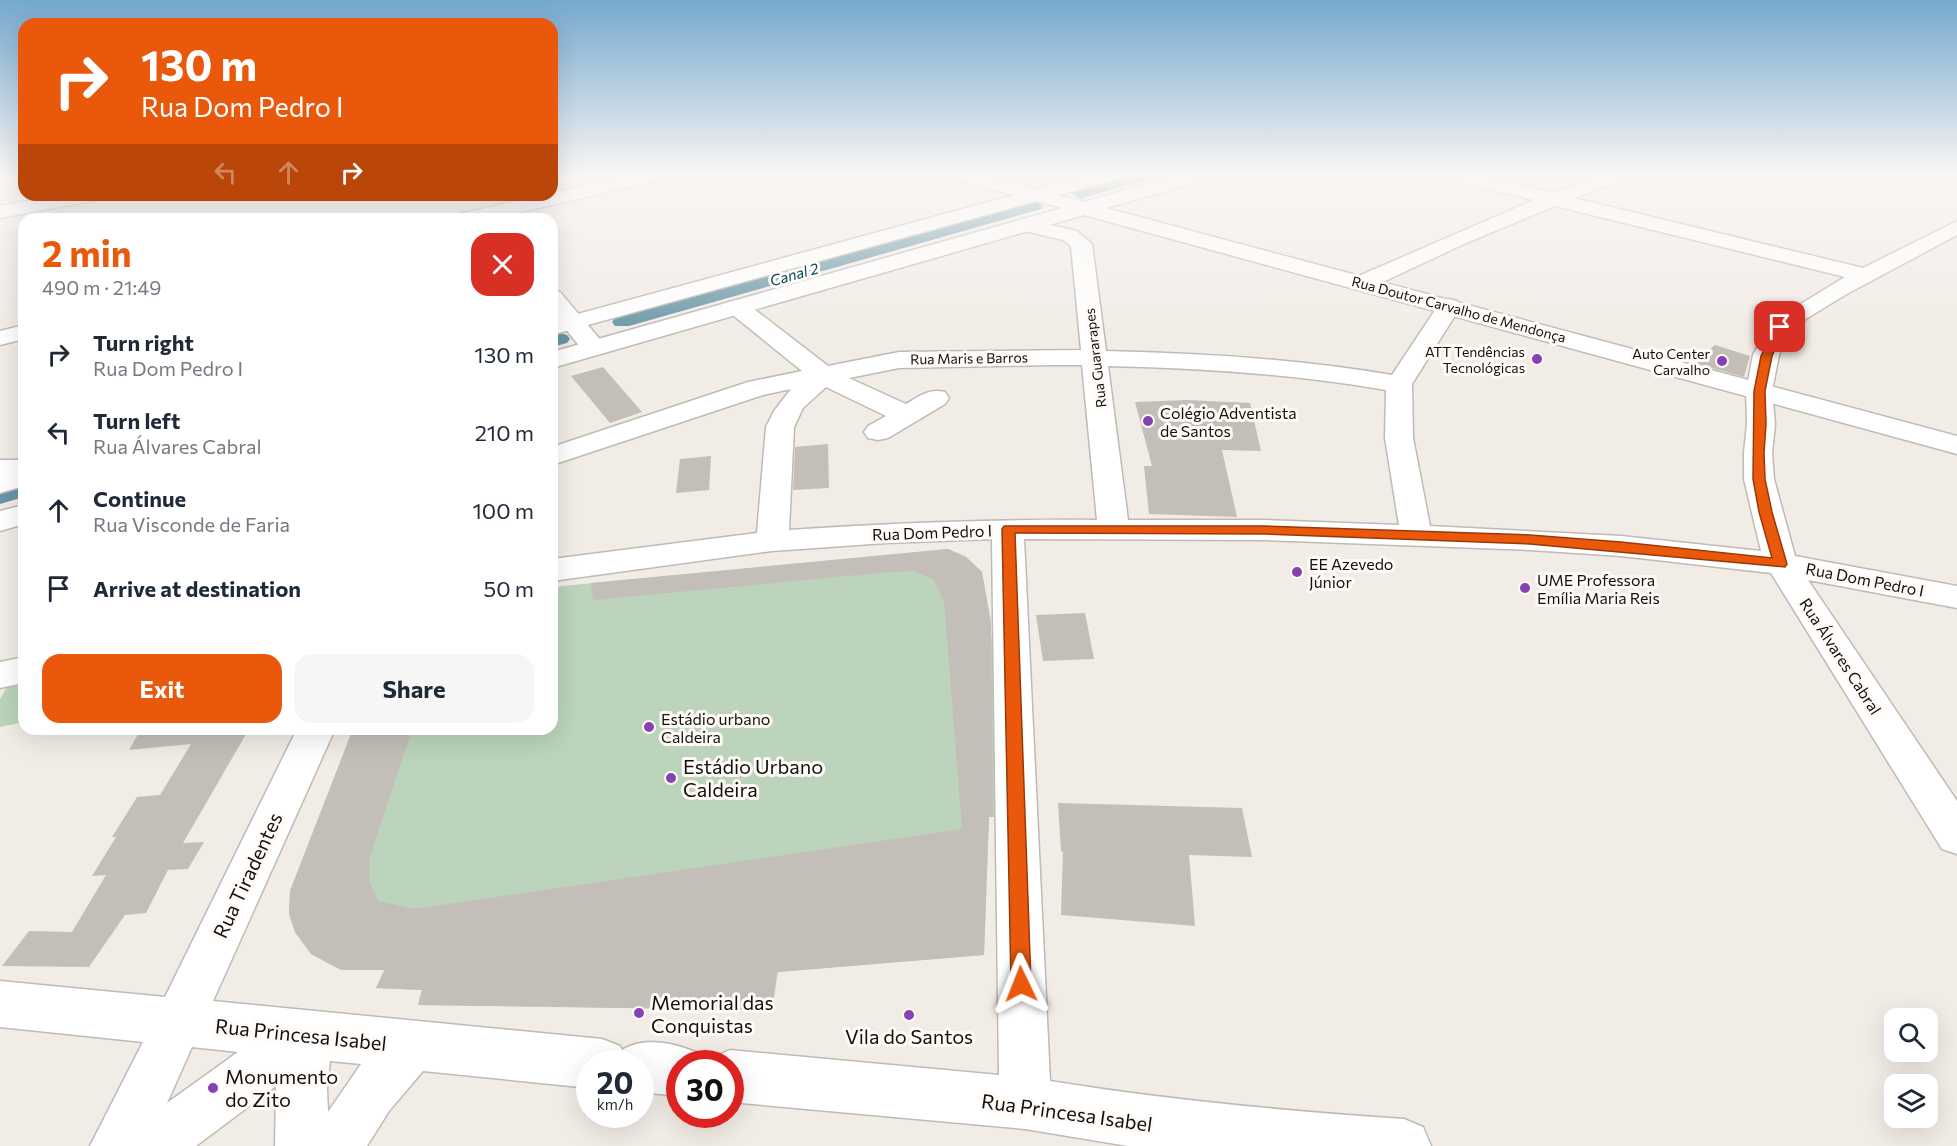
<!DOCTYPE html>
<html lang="en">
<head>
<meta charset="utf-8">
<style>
	body { margin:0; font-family:Commissioner,sans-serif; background:#f6f6f7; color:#1f2937; height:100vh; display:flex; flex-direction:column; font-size:22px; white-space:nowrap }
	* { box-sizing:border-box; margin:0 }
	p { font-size:20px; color:#747a83 }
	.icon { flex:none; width:33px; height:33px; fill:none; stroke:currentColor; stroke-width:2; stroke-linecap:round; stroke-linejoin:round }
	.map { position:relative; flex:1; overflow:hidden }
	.sheet { position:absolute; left:18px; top:213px; width:540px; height:522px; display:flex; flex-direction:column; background:#fff; border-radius:18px; box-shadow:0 6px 24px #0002 }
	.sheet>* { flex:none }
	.top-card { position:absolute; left:18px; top:18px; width:540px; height:183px; border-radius:18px; box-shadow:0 6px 24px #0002; background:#ea580c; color:#fff; overflow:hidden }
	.fabs { position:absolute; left:1884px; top:1008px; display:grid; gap:12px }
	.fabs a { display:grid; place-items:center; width:54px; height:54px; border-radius:12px; background:#fff; box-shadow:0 6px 24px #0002; font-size:30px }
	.speed { position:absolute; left:576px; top:1050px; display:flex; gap:12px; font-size:30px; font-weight:700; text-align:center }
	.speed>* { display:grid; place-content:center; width:78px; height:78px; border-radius:50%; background:#fff; box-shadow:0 6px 24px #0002; line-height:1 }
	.speed small { font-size:15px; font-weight:400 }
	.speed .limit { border:9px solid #d22; background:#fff; color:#111 }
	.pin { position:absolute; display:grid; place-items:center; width:51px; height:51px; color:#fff; margin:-26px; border-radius:12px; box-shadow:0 3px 9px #0006 }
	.me { position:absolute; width:66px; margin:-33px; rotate:358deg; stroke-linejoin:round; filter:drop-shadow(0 0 4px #0008) }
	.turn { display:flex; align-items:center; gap:21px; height:126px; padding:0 24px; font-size:27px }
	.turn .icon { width:78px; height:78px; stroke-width:2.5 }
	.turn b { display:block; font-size:42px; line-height:51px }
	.lanes { display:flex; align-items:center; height:57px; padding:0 24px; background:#0003; justify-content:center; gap:30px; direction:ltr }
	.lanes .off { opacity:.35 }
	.round { display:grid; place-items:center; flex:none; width:63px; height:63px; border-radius:18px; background:#f6f6f7 }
	.head { display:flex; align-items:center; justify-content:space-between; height:102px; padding:0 24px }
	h1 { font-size:36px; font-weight:700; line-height:45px; color:#ea580c }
	.primary-button { display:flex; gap:12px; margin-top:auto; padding:12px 24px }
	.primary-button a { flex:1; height:69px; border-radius:18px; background:#ea580c; color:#fff; font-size:24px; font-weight:700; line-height:69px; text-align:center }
	.primary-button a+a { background:#f6f6f7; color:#1f2937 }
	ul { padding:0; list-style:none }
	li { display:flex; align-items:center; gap:18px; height:78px; padding:0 24px }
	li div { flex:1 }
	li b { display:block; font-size:22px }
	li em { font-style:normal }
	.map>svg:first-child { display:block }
	.green { fill:#bcd4bb }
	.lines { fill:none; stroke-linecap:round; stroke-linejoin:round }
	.canal { fill:#6896a7; fill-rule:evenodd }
	.building { fill:#c3beb8 }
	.minor-casing { stroke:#bfbab4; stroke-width:3 }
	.major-casing { stroke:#bfbab4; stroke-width:3 }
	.minor { fill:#fff; fill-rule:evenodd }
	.major { fill:#fff; fill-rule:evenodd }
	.route { fill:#ea580c; stroke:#983908; stroke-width:1.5 }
	.poi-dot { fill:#8741b4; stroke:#fffaf5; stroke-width:2 }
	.labels { text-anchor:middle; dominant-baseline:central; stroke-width:6; stroke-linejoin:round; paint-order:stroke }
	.far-street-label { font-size:14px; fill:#13110f; stroke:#fffaf5 }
	.far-poi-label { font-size:14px; fill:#13110f; stroke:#fffaf5; text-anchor:end }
	.far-water-label { font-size:15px; font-style:italic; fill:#02495c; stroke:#fffaf5 }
	.poi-label { font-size:16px; fill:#13110f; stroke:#fffaf5; text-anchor:start }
	.street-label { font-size:16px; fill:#13110f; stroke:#fffaf5 }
	.near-poi-label { font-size:20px; fill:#13110f; stroke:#fffaf5; text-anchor:start }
	.near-street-label { font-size:20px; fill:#13110f; stroke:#fffaf5 }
</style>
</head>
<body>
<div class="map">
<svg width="1957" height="1146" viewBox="0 0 1957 1146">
	<rect width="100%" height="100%" fill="#f2ece6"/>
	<path class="green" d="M948,549L966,557L982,572L1006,739L1011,816L989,817L984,955L778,972L772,1010L418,1005L422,990L376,988L384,970H341L311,954L295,932L289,914L290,891L353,729H552V587Z
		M24,684V722L0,727V699L7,687Z"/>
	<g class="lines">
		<path class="canal" d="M1129,175H1154L1152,178L1080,199L1072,194L1074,191Z
			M1035,201L1043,206L1041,209L629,326H615L612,322L615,318Z
			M560,333L567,335L570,339L567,343L552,347V335Z
			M16,485L24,487V497L0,504V489Z"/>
	</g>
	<path class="building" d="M1715,345L1750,356L1744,377L1693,363Z
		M603,367L642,412L610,423L571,376Z
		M1187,400L1250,403L1261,451L1222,450L1237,517L1149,514L1144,466H1152L1135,402Z
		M828,444L829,488L793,490L795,447Z
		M711,456L709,490L676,493L680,459Z
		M948,549L966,557L982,572L991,622L993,817H989L984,955L777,972L772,1010L418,1005L422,990L376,988L385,970H341L311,954L295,932L289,914L290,891L353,729H412L370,857L369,881L378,901L414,909L962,829L944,601L934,580L914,571L890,572L593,600L591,583Z
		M1085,613L1094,659L1043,661L1036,615Z
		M141,729H249L183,843L204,842L188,869L168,870L146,913L125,915L89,967L2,966L29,931L72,932L106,875L92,876L116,837H112L137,797L160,795L191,744L129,750Z
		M1058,803L1242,808L1252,857L1189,855L1195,926L1061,915L1063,852L1061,851Z"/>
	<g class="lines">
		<g class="minor-casing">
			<path id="minor" d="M630,175H666L664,179L657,181L490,219H453L456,215L463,213L543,195H552V193Z
				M1445,175H1479L1552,193L1600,175H1628L1626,179L1574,198L1863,268L1957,221V235L1845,295L1801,322L1790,331L1785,340L1779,355L1772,391L1775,424L1772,453L1774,479L1795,556L1957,586V608L1808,580L1957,801V854L1942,849L1771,573L1621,556L1530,550L1265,540L1024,539L1050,1081C1168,1100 1285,1111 1404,1119L1423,1127L1431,1146H1128L1025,1129L730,1102V1064H710L712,1058L730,1050L999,1075L992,539L886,543L772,551L552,581V559L757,533L766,427L774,411L791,389L763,395L552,465V447L748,382L802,371L729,312L725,307L729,302L737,300L745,302L828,366L899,352L1081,350L1071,246L1063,240L1021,230L1018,226L1021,222L1028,220L1077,231L1092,244L1106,351C1202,353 1297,359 1392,375L1441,301L1449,299L1457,301L1461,306L1412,384L1413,438L1430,526L1621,536L1761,551L1744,479V453L1747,424L1746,391L1753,355L1771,322L1845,277L1555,206L1464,244L1370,288L1362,290L1354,288L1351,283L1354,278L1534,200L1447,179ZM1049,365H1082L1097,520C994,519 892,523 789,530L794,427L803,408L826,387L886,416L868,426L864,432L868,438L878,440L888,438L945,404L949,398L945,392C930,388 919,396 906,404L849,378L899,368ZM1108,366C1201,368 1294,374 1386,390L1385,438L1399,525L1265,520H1128Z
				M60,195H102L99,199L92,201L0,218V206Z
				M552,290L560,292L603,343L606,348L603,353L594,355L585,353L552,312Z
				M24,325V339L0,345V331Z
				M0,460H24V478H0Z
				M24,657V683L0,688V662Z
				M297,729H335L213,1001L602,1039L620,1046L622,1050C644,1036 675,1043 698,1053L702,1064H680V1096L640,1092V1064H590V1088L423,1071L389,1111L367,1146H275L276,1086L196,1146H90L143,1042L0,1027V981L165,997ZM192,1047L238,1052L167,1103ZM330,1061L361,1064L328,1112L327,1089Z"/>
		</g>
		<g class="major-casing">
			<path id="major" d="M952,175H984L1036,189L1088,175H1120L1118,179L1058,195L1084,202L1179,175H1210L1208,179L1106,208L1957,436V454L1084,215L552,368V352L1062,208L1036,201L552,335V321L1014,195L954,179Z
				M24,468V486L0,493V475Z
				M24,505V524L0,531V511Z"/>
		</g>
		<use href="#minor" class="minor"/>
		<use href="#major" class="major"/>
	</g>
	<linearGradient id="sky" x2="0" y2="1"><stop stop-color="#75a8ce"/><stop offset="0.52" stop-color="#f9f6f4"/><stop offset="1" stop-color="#f9f6f4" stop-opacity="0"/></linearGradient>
	<rect width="1957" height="336" fill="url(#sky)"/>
	<path class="route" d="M1780,324L1785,327L1772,356L1765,391L1766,424L1764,453L1765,479L1772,512L1787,564L1785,567L1530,544L1265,534L1015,533L1031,984L1028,990L1021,993L1014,990L1011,984L1002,529L1004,526H1265L1530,535L1621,542L1772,558L1759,512L1753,479L1754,391L1761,356L1775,327Z"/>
	<g class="poi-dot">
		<circle cx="1537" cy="359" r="6"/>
		<circle cx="1722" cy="361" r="6"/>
		<circle cx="1148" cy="421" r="6"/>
		<circle cx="1297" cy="572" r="6"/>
		<circle cx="1525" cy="588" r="6"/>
		<circle cx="649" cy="727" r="6"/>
		<circle cx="671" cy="778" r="6"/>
		<circle cx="639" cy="1013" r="6"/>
		<circle cx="909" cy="1015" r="6"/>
		<circle cx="213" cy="1088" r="6"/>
	</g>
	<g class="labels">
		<g class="far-street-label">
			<text transform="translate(1459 309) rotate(15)">Rua Doutor Carvalho de Mendonça</text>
			<text transform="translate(969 358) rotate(-1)">Rua Maris e Barros</text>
			<text transform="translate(1095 358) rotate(-97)">Rua Guararapes</text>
		</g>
		<g class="far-poi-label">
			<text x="1525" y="351">ATT Tendências<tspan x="1525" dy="16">Tecnológicas</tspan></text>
			<text x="1710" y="353">Auto Center<tspan x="1710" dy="16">Carvalho</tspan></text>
		</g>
		<g class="far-water-label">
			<text transform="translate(794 274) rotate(-16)">Canal 2</text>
		</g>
		<g class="poi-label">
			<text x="1160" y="412">Colégio Adventista<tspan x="1160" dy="18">de Santos</tspan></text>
			<text x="1309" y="563">EE Azevedo<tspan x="1309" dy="18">Júnior</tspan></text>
			<text x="1537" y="579">UME Professora<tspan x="1537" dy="18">Emília Maria Reis</tspan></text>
			<text x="661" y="718">Estádio urbano<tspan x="661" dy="18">Caldeira</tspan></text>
		</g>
		<g class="street-label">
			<text transform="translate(932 532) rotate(-2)">Rua Dom Pedro I</text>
			<text transform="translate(1865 579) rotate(11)">Rua Dom Pedro I</text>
			<text transform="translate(1841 656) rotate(57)">Rua Álvares Cabral</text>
		</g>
		<g class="near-poi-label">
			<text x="683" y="766">Estádio Urbano<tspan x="683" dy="23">Caldeira</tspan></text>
			<text x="651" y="1002">Memorial das<tspan x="651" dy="23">Conquistas</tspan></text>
			<text x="909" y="1036" text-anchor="middle">Vila do Santos</text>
			<text x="225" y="1076">Monumento<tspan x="225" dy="23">do Zito</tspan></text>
		</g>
		<g class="near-street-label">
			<text transform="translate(247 875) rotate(-65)">Rua Tiradentes</text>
			<text transform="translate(301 1034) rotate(6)">Rua Princesa Isabel</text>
			<text transform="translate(1067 1112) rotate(8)">Rua Princesa Isabel</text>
		</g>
	</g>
</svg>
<div class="fabs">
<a><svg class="icon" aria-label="search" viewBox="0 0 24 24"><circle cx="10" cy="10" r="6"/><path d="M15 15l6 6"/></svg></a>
<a><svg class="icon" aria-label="layers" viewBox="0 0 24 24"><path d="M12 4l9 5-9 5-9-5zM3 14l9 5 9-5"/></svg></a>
</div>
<div class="speed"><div>20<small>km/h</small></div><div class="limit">30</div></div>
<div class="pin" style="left:1780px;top:327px;background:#d93025"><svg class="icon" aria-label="arrive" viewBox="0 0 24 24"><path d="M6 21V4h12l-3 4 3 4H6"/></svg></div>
<svg class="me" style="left:1021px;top:984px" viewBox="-20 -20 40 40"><path d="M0-17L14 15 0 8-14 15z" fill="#ea580c" stroke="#fff" stroke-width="4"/></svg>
<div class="top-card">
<div class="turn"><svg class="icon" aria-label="right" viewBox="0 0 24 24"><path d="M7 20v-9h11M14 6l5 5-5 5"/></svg><div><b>130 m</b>Rua Dom Pedro I</div></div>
<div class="lanes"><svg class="icon off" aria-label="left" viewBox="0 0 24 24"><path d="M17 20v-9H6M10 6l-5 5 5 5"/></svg><svg class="icon off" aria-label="ahead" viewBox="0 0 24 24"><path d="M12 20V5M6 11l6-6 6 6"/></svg><svg class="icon" aria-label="right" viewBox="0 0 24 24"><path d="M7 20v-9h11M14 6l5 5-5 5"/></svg></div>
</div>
<section class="sheet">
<div class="head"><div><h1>2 min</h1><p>490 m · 21:49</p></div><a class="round" style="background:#d93025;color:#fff"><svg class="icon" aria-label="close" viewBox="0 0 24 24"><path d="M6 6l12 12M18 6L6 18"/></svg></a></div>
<ul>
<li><svg class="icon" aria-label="right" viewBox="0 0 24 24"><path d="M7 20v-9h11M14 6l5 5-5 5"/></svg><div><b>Turn right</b><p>Rua Dom Pedro I</p></div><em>130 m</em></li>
<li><svg class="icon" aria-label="left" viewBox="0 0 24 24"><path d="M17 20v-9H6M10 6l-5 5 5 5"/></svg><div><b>Turn left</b><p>Rua Álvares Cabral</p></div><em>210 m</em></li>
<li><svg class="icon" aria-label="ahead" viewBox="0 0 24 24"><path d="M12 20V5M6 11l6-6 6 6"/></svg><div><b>Continue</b><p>Rua Visconde de Faria</p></div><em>100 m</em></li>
<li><svg class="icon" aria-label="arrive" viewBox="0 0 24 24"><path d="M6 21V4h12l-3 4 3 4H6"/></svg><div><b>Arrive at destination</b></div><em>50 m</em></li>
</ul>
<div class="primary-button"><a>Exit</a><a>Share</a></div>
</section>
</div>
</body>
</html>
